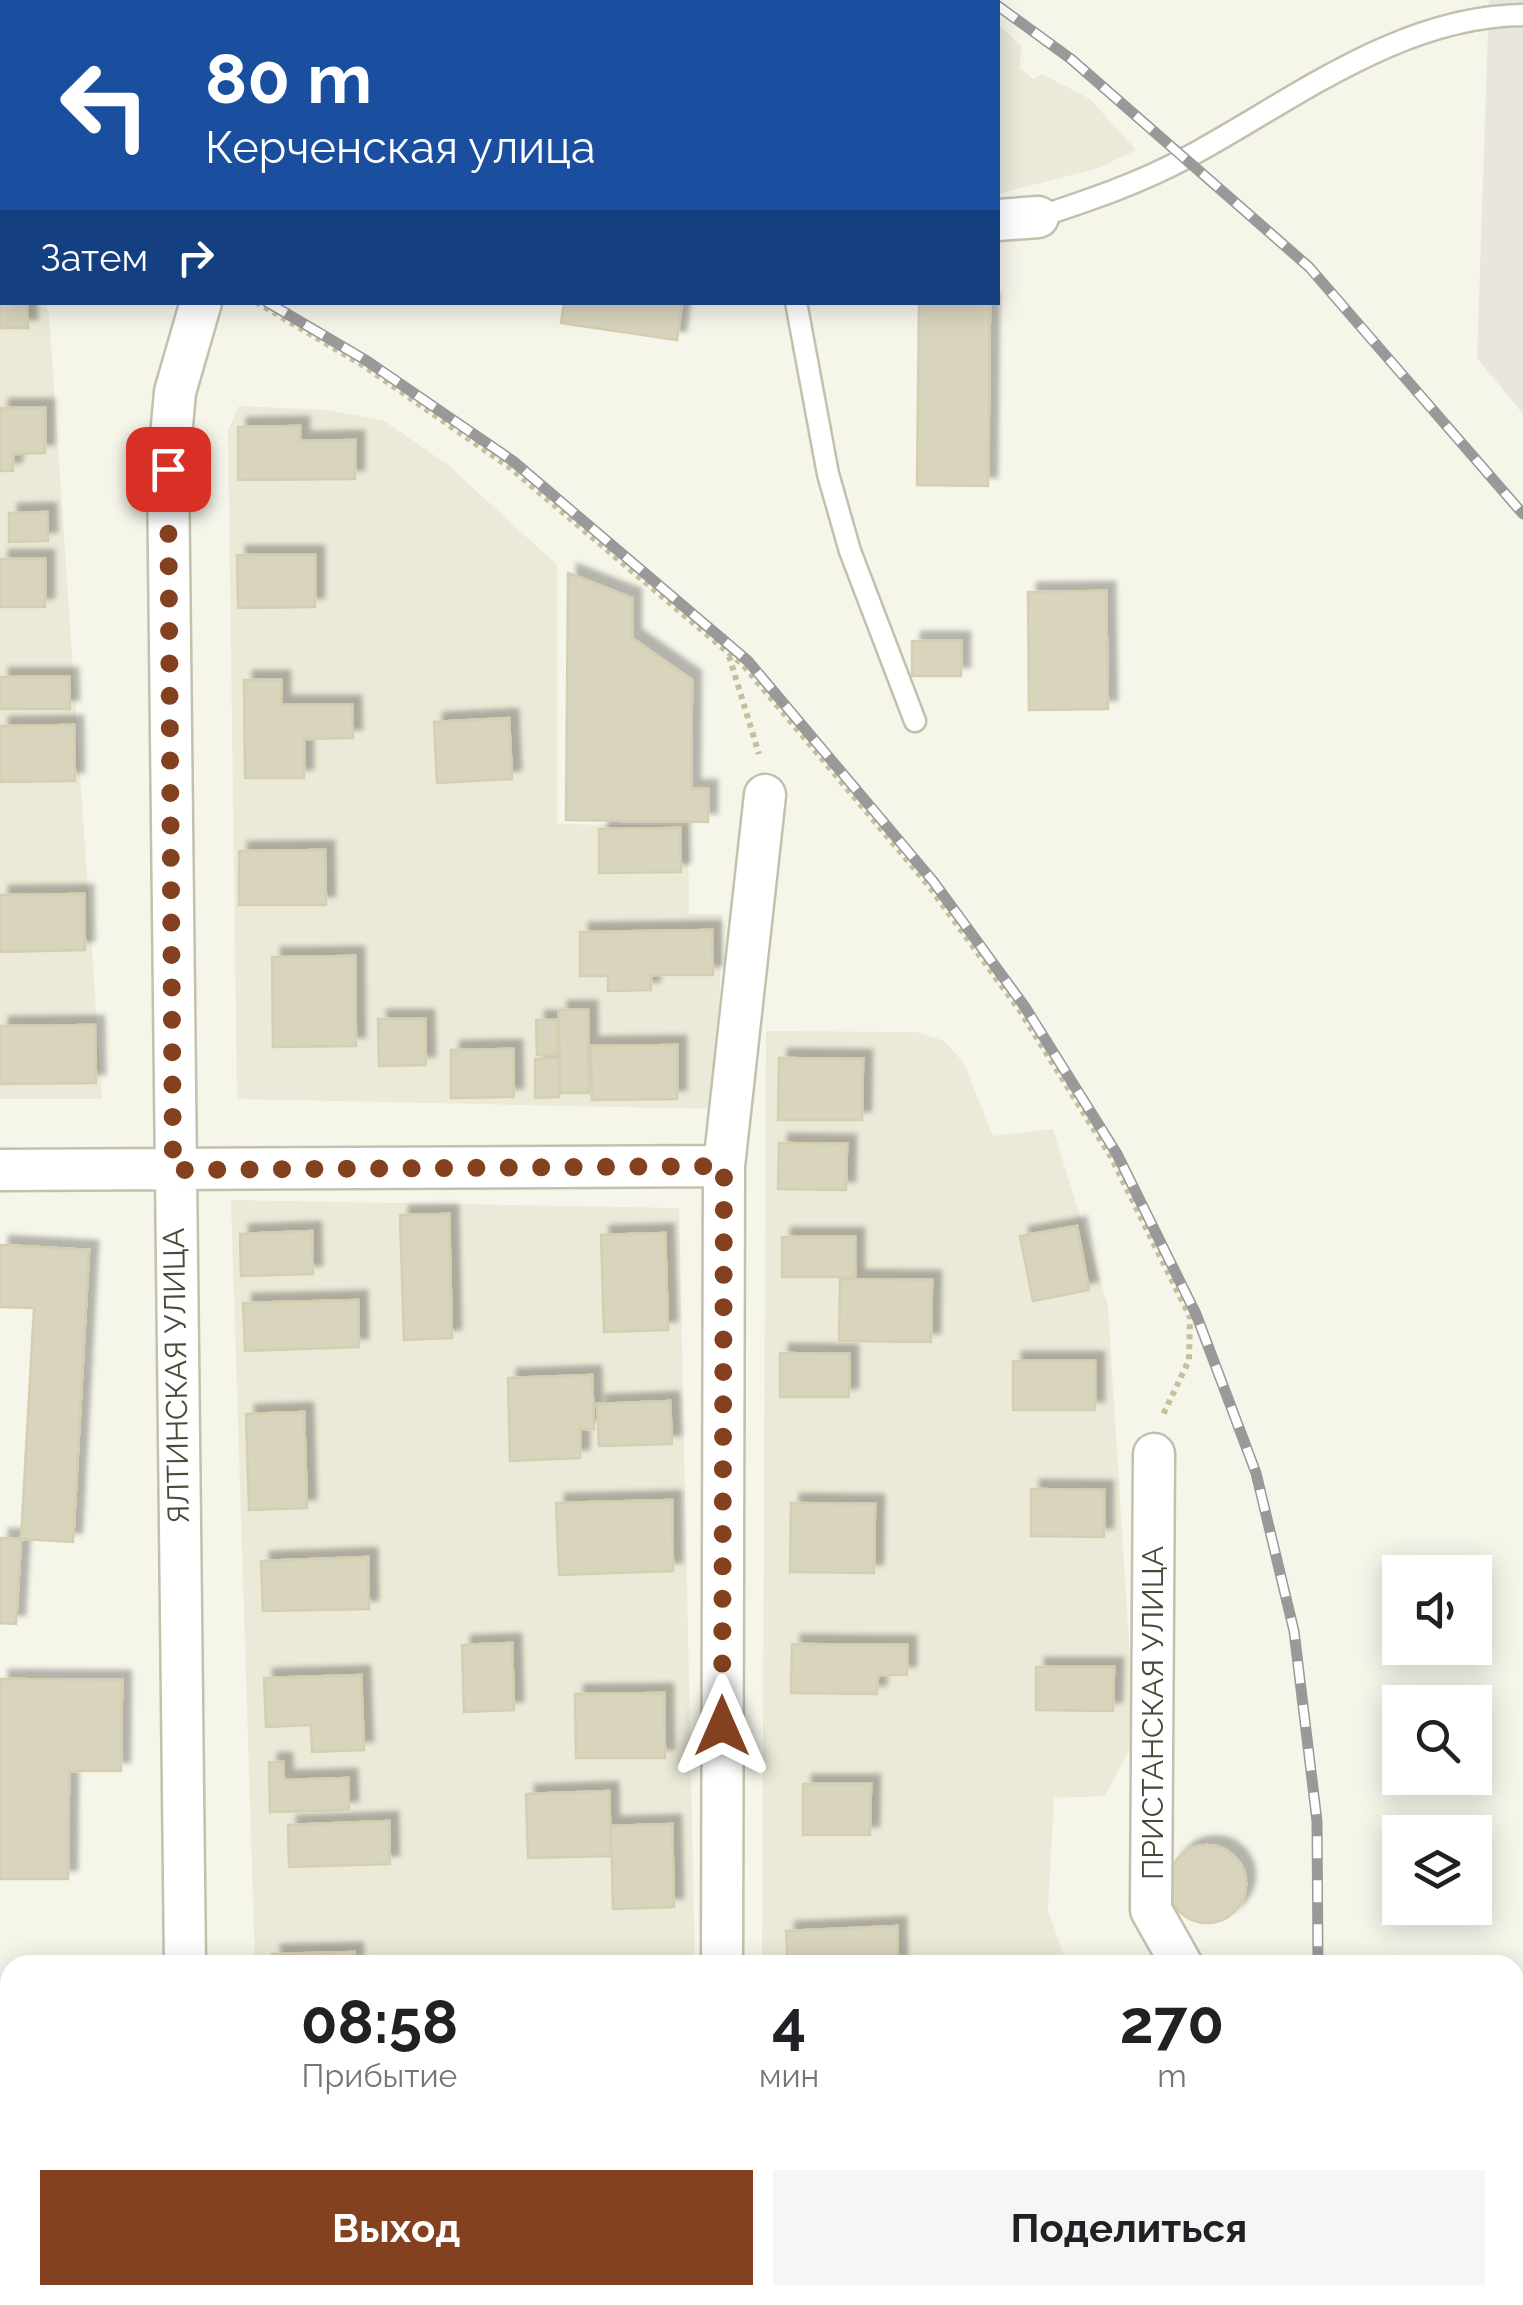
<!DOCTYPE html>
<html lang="ru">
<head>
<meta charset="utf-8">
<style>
	body { margin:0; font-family:Raleway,sans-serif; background:#f6f6f6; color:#202124; height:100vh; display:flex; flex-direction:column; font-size:38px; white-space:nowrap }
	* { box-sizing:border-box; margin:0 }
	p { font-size:32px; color:#757577 }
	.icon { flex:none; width:55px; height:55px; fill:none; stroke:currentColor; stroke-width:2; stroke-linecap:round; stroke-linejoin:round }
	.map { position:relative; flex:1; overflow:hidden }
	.panel { position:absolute; left:0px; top:1955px; width:1525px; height:350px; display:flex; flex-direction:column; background:#fff; border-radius:30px 30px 0 0; box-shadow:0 5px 25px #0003 }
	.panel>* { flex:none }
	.hud { position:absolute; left:0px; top:0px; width:1000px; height:305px; box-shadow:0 5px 25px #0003; background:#1a4fa0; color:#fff; overflow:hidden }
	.tools { position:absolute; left:1382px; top:1555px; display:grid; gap:20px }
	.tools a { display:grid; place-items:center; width:110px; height:110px; border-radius:0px; background:#fff; box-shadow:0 5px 25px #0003; font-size:50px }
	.pin { position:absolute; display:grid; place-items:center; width:85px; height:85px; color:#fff; margin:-42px; border-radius:20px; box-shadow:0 5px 15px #0006 }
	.me { position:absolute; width:110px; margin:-55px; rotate:0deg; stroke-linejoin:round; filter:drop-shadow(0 0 8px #0008) }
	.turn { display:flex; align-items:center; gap:35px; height:210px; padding:0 40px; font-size:45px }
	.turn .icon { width:130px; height:130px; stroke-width:2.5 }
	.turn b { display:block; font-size:70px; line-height:85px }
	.then { display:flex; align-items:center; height:95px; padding:0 40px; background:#0003; gap:20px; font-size:38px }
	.eta { display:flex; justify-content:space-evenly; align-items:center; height:170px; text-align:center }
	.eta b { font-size:60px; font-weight:700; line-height:70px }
	.action { display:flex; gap:20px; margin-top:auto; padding:20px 40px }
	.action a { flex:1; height:115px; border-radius:0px; background:#84411f; color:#fff; font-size:40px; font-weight:700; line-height:115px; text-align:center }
	.action a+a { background:#f6f6f6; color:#202124 }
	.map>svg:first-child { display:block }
	.residential { fill:#ebe9d8 }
	.industrial { fill:#e9e6df }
	.building { fill:#d9d4be; stroke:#d5ceb1; stroke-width:2.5; filter:url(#shadow) }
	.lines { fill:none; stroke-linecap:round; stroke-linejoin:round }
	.lane-casing { stroke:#c3c0ac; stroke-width:25 }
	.street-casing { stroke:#c3c0ac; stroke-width:45 }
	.path { stroke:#c6bf9b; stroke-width:6; stroke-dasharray:5 5; stroke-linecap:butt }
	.lane { stroke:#fff; stroke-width:20 }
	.street { stroke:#fff; stroke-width:40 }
	.rail-casing { stroke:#999; stroke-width:11 }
	.rail { stroke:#fff; stroke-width:8; stroke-dasharray:22; stroke-linecap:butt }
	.route { stroke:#84411f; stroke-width:18; stroke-dasharray:0 32.4 }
	.labels { text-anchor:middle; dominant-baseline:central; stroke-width:8; stroke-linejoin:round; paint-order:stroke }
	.street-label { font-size:30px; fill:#4c4837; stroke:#fff }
</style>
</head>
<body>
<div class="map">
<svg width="1523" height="2305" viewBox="0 0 1523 2305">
	<defs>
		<filter id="shadow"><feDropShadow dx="9" dy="-9" stdDeviation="2.5" flood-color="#0004"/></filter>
	</defs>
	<rect width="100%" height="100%" fill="#f6f5ea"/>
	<path class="residential" d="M0,0H268V2H2V175Z
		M303,0H956L960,2H303Z
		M998,24L1021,46L1020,69L1034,79L1042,74L1090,99L1136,150L1099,168L998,194Z
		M0,251L2,302L45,303L49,314L102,1099H0Z
		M239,406L325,410L383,420L448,465L557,565V824L688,826L689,914H722L716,1109L237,1099L228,430Z
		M766,1031L916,1032L944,1041L964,1063L993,1136L1053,1129L1108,1306L1135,1739L1105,1796L1054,1798L1048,1910L1067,1965H762Z
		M231,1200L679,1208L695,1965H255Z"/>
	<path class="industrial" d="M1489,0H1523V414L1477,358Z"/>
	<path class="building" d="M139,0H227V2H139Z
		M322,0H387L322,2Z
		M0,99H2V169L0,168Z
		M0,281L2,302H27L28,328H0Z
		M564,302H682L677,340L561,323Z
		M919,302H990L988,486L917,485Z
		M0,408H45V453L13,454V471H0Z
		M300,426V441L355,440V479L238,480V427Z
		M47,512L48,541L9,542V513Z
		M237,555H315V607L238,608Z
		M0,559H45V607H0Z
		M568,573L632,598V638L692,680L691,789H708V822L566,820Z
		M1106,591L1108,709L1029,710L1028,592Z
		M912,641H961V676H912Z
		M0,677H69L70,709H0Z
		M244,680H281V705H352L353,738L304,739V778H245Z
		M509,718L512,779L437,783L434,722Z
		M74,725L75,781L0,782V726Z
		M680,828L681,872L599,873V829Z
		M325,850L326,905H239V851Z
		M84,894L85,950L0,952V895Z
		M712,930L713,975H651V990L608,991V976H580V932Z
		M355,956L356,1046L273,1047L272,957Z
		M559,1010H588L589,1093H560Z
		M378,1019H425L426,1065L379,1066Z
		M536,1020H557V1055H537Z
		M95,1025L96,1083L0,1084V1026Z
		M677,1045V1099L592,1100L591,1046Z
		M513,1049L514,1097L451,1098V1050Z
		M559,1058V1097L535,1098V1059Z
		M779,1058L863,1059L862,1120H778Z
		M779,1143L847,1144L846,1190L778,1189Z
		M449,1214L452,1338L404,1340L400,1215Z
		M1077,1226L1089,1290L1033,1301L1020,1236Z
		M312,1231L313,1274L241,1276L240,1234Z
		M665,1233L668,1330L604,1332L601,1235Z
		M782,1237H855V1277H782Z
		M0,1245L89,1250L73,1542L21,1539L34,1308L0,1307Z
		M840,1279L932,1280L931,1342L839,1341Z
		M358,1300L359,1347L245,1351L243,1303Z
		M780,1353L849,1354V1397H780Z
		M1013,1361H1095V1410H1013Z
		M592,1375L594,1429H580V1458L510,1461L508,1378Z
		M670,1401L672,1444L599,1446L597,1404Z
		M304,1412L307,1508L249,1510L246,1414Z
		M1031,1489L1104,1490V1537L1031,1536Z
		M672,1500L673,1571L559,1575L556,1503Z
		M791,1503L875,1504L874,1573L790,1572Z
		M0,1538L21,1539L16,1624L0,1623Z
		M368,1557L369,1609L263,1611L261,1561Z
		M512,1643L514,1710L464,1712L462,1645Z
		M792,1644L907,1645V1675H878L877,1694L791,1693Z
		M1036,1667H1114L1113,1711L1036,1710Z
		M361,1675L364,1750L312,1752L311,1725L266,1727L264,1678Z
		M0,1679L122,1680L121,1771H69L68,1879H0Z
		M664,1693L665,1758H576L575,1694Z
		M269,1762H283L284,1780L348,1778L349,1810L270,1812Z
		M803,1784H871L870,1835H803Z
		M609,1791L611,1856L528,1858L526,1794Z
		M389,1821L390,1864L289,1867L288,1825Z
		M672,1824L674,1907L613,1909L611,1826Z
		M1168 1884a39 39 0 1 1 78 0a39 39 0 1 1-78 0Z
		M897,1926L898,1965H788L786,1931Z
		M354,1952V1965H273L272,1954Z
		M10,2137V2232H9L3,2138Z"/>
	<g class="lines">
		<g class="lane-casing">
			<path id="lane" d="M1038,217C1090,200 1140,183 1188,157C1292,101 1399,16 1523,15
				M796,302L828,474L850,551L915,721
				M963,2295V2305"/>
		</g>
		<g class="street-casing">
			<path id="street" d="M998,220L1038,217
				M0,225H2
				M0,1170L724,1166
				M1154,1454L1151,1910L1182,1965
				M185,1965L168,469L175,392L201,302
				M722,1965L724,1166L765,795
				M187,2295V2305
				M721,2305V2295
				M1182,2305L1192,2295"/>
		</g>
		<path class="path" d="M256,302L364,366L509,467L743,665L928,885L1020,1011L1111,1157L1190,1317L1189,1360L1162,1417
			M729,656L759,754"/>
		<use href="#lane" class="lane"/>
		<use href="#street" class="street"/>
		<g class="rail-casing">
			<path id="rail" d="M998,6L1071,59L1309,267L1523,514
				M0,186L2,187
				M267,302L367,361L513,461L748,661L933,881L1025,1007L1117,1154L1196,1314L1256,1473L1294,1631L1317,1821L1318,1965
				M1330,2295L1331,2305"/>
		</g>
		<use href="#rail" class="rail"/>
	</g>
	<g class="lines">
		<path class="route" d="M168,469L173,1170L724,1166L722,1726"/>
	</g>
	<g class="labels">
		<g class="street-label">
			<text transform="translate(176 1376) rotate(-91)">ЯЛТИНСКАЯ УЛИЦА</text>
			<text transform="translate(1152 1713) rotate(-90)">ПРИСТАНСКАЯ УЛИЦА</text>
		</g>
	</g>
</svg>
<div class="tools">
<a><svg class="icon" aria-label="sound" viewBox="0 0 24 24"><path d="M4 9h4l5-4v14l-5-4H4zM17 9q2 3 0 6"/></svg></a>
<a><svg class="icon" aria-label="search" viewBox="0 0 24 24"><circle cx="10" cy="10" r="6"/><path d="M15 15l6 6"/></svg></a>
<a><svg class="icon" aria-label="layers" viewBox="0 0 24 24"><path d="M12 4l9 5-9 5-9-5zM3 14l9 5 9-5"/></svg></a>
</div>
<div class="pin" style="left:168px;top:469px;background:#d93025"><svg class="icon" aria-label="arrive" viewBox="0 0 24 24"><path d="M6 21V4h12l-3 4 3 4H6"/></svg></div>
<svg class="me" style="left:722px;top:1726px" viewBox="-20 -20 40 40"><path d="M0-17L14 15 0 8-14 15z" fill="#84411f" stroke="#fff" stroke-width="4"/></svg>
<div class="hud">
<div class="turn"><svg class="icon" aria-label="left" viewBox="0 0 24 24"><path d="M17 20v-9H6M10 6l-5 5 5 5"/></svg><div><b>80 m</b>Керченская улица</div></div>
<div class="then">Затем<svg class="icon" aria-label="right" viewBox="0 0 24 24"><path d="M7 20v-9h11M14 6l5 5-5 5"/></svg></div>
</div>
<section class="panel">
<div class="eta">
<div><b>08:58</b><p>Прибытие</p></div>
<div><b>4</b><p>мин</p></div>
<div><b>270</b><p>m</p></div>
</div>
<div class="action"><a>Выход</a><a>Поделиться</a></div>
</section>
</div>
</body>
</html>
